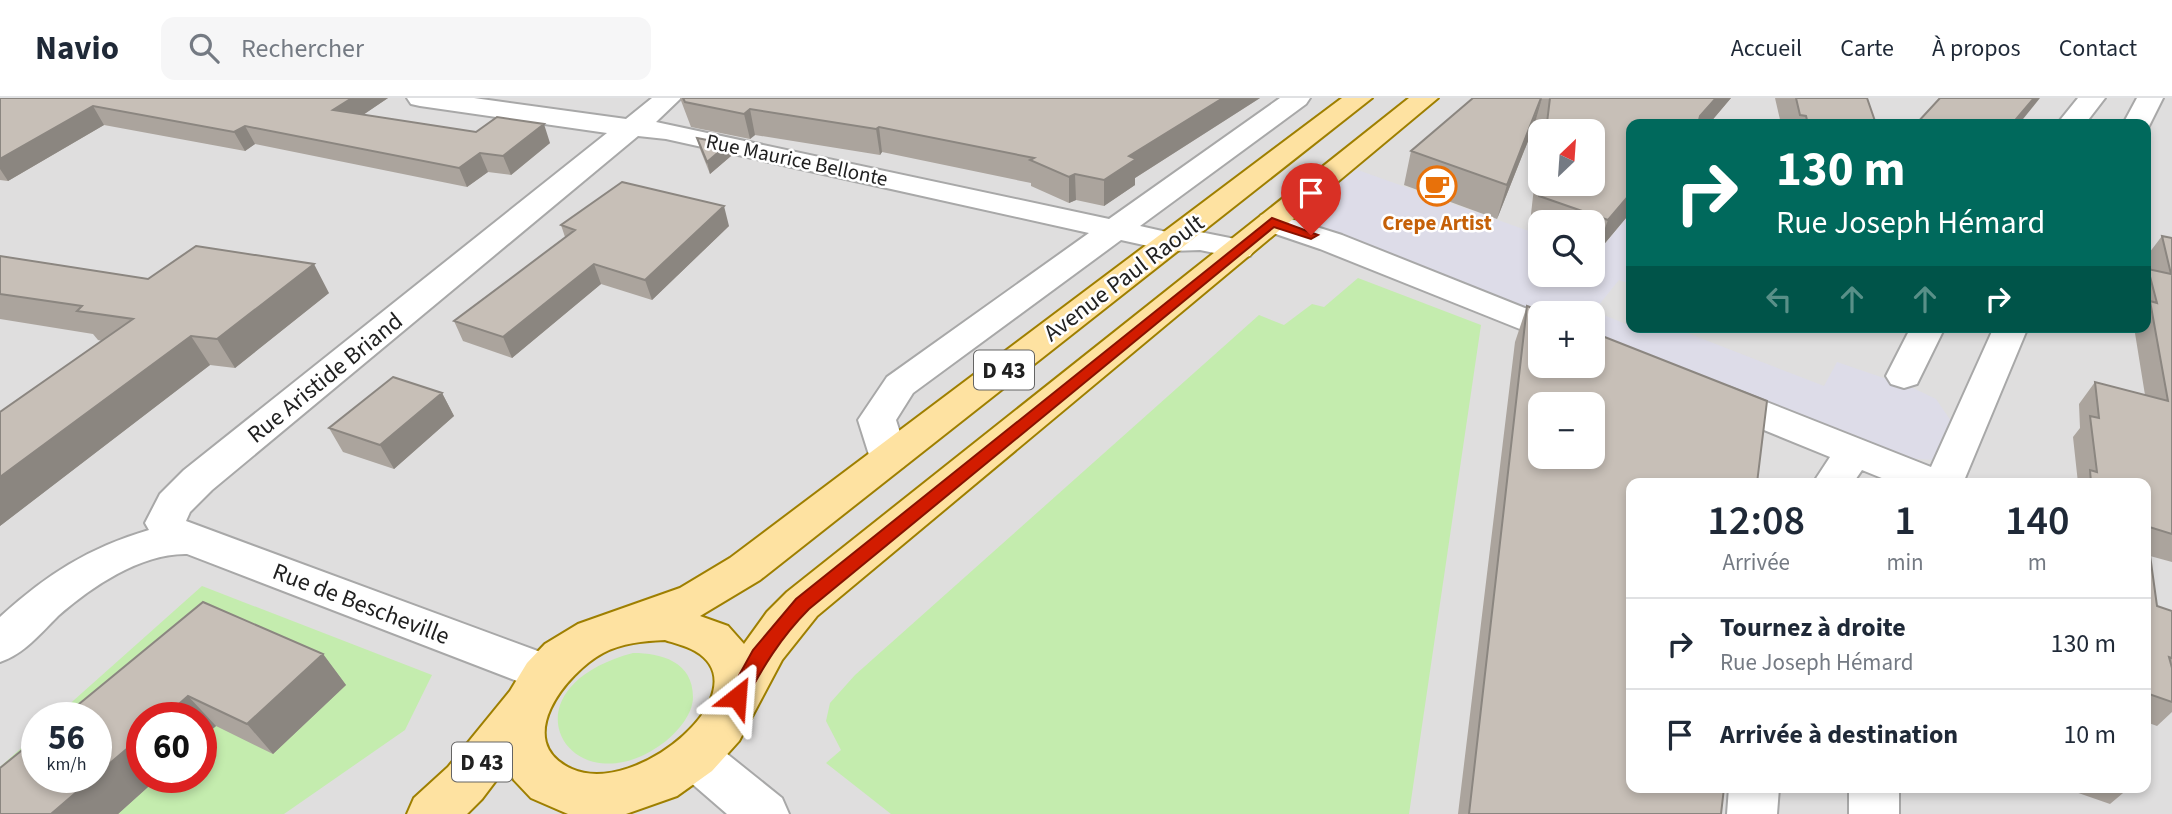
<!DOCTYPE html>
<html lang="fr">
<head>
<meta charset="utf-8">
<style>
	body { margin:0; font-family:"Source Sans 3",sans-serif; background:#f6f6f7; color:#1f2937; height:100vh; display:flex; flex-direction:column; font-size:26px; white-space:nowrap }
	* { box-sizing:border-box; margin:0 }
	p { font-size:23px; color:#747a83 }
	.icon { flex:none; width:38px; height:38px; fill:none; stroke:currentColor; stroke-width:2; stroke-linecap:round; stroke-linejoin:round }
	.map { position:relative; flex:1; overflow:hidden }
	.details { position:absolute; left:1626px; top:380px; width:525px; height:315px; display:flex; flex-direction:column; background:#fff; border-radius:14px; box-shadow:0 4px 10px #0003 }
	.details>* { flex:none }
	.banner { position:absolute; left:1626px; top:21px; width:525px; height:214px; border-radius:14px; box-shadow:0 4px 10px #0003; background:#00695c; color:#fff; overflow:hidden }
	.needle { width:46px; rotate:25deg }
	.tools { position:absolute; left:1528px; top:21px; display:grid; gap:14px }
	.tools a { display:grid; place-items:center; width:77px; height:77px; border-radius:14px; background:#fff; box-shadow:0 4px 10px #0003; font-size:35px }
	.speed { position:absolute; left:21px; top:604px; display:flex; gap:14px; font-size:35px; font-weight:700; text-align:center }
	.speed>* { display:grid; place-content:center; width:91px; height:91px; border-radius:50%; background:#fff; box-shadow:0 4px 10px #0003; line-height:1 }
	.speed small { font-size:18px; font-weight:400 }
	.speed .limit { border:10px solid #d22; background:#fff; color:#111 }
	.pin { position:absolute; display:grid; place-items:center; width:60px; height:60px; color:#fff; margin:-72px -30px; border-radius:50% 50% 50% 0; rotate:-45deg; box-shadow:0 0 7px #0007 }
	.pin .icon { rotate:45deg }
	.me { position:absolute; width:77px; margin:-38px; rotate:28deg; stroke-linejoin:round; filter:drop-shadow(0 0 5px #0008) }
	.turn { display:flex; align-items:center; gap:24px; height:147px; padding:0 35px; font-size:32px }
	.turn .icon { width:91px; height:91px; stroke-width:2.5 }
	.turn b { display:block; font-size:49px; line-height:60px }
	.lanes { display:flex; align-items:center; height:66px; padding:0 35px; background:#0003; justify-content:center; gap:35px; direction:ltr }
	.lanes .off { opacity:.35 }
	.eta { display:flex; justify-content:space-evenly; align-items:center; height:119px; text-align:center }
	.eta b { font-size:42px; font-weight:600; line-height:49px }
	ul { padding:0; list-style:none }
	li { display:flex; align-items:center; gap:21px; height:91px; padding:0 35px; border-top:2px solid #e0e1e3 }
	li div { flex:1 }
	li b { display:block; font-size:26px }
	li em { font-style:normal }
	header { display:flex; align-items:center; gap:42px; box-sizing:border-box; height:98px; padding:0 35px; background:#fff; border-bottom:2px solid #e0e1e3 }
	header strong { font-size:33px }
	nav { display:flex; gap:38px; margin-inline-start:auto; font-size:24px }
	.search { width:490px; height:63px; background:#f6f6f7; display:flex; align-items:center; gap:18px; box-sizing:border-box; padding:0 24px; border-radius:14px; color:#747a83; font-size:26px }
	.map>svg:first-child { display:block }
	.residential { fill:#dfdede; fill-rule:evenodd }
	.grass { fill:#c4ecae; fill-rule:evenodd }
	.plaza { fill:#dddce8 }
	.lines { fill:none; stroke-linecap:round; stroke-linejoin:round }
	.minor-casing { stroke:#a8a8a8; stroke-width:4 }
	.major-casing { stroke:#9e7f00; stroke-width:4 }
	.minor { fill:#fff; fill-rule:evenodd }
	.major { fill:#fee2a1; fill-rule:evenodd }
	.wall { fill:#aba49d }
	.shaded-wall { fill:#8b8680 }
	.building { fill:#c7bfb7; stroke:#8b8680; stroke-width:2; fill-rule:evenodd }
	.route { fill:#d21c00; stroke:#881200; stroke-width:2 }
	.labels { text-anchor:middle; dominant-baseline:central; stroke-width:5; stroke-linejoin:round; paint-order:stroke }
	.far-street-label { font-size:21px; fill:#212121; stroke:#fff }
	.far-food-label { font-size:21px; font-weight:bold; fill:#c56008; stroke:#fff }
	.shield { fill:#fff; stroke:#646464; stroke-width:2 }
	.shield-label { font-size:23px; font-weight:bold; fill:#212121 }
	.street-label { font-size:24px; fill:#212121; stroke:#fff }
</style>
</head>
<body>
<header>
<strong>Navio</strong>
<div class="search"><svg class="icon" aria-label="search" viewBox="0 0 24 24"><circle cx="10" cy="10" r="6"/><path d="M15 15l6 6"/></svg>Rechercher</div>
<nav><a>Accueil</a><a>Carte</a><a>À propos</a><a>Contact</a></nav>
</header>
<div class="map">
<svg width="2172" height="716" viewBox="0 0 2172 716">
	<rect width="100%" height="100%" fill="#f2f0e8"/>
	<path class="residential" d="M0,0H2172V716H0ZM1631,26H2146V229H1631ZM1540,33H1592V86H1540ZM1540,124H1592V177H1540ZM1540,215H1592V268H1540ZM1540,306H1592V359H1540ZM1631,385H2146V690H1631ZM37,620H96V679H37ZM142,620H201V679H142Z"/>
	<path class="grass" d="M1358,180L1481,227L1409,716H891L826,665L841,652L826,623L830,605L855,577L1259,217L1284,227L1312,206L1324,209Z
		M202,488L432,577L405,632L284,716H0V669L37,636V679H96V620L55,619ZM142,620H201V679H142Z
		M633,555C662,555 693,564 693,599C693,616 678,633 666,643C573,716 494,592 633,555Z"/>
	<path class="plaza" d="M1355,71L1540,137V177H1592L1593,156L1596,157L1631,114V186L1619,182L1594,213L1643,233L1646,229H1672L1824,288L1837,264L1913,290L1936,301L1951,323L1933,362L1903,360L1593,238L1592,215L1540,217L1298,120Z"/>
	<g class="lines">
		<g class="minor-casing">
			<path id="minor" d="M407,0H474L626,21L652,0H681L656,24L1109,121L1280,0H1310L1306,6L1140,128L1171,135L1200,134L1250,144L1255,151L1250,158L1239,160L1200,152L1171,153L1121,142L913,295L896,322L908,360L903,369L889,373L875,369L870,360L858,322L887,279L1089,135L666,41L638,38L212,392L190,414L186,423L562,562L569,575L562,588L546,594L530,588L187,456C141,455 91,489 58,518C40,536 24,556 0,564V519C46,477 88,450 149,432L145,425L160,396L184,372L607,35L420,8L411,6Z
				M2078,0H2105L2085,26H2057Z
				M2137,0H2163L2147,32L2146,26H2123Z
				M1272,115L1342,137L1540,216V239L1320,151L1261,131L1257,124L1261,117Z
				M1911,229H1945L1917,286L1904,290L1891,286L1886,278Z
				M1994,229H2028L1963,385H1894L1862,372L1853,385H1813L1830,359L1705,308L1700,299L1705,290L1718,287L1731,290L1931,369Z
				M699,641L716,647L782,700L789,716H727L682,677L675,662L682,647Z
				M1729,690H1779L1777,716H1727Z
				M1849,690H1899V716H1849Z"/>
		</g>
		<g class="major-casing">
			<path id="major" d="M1342,0H1372L760,482L700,518L728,528L744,546L767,514L787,494L1409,0H1438L817,518L782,562L739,643L712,673L677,698L626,716H568L531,700L514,682L507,668L482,701L467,716H407L414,700L448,669L510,593L527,565L545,546L578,526L680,490L730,460ZM665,542C674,545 686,548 695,553C763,592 637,700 572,671C511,644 566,575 603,555C622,545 643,543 665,542Z"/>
		</g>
		<use href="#minor" class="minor"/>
		<use href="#major" class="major"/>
	</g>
	<path class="wall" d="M0,0H388L363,17L550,45L511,77L488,74L467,89L255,46L245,53L104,27L8,83L0,82Z
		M680,0H1260L1135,80V87L1104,108L1076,102L1069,105L1031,88V85L882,54L880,57L755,37L750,41L691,29Z
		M1473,0H1731L1709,26H1631V114L1595,157L1592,156V124H1540V137L1529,133L1540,38V86L1592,33H1541V30L1534,28L1497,121L1404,87L1411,53Z
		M1775,0H1867L1876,26H1781Z
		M697,40L731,58L710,76L700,51Z
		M561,127L729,128L652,202L601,186L512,260L463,243L454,223L565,139Z
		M2162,138L2172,140V464L2150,458L2157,508L2172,513V614L2157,628L2146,624V385H2078L2073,339L2080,330L2079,306L2095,284L2145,297L2134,229H2146V175L2149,171L2146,159Z
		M0,158L148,181L329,195L235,270L210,267L0,428V314L102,243L98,242L93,236L0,221Z
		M1527,208L1721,716H1458L1515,244Z
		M442,295L454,318L394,371L343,354L329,330Z
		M323,556L346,587L273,656L216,628L118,716H0L96,620Z
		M2064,690H2129L2110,706Z"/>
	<path class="shaded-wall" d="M352,0H388L342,31L333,12Z
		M1223,0H1260L1135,80V87L1104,108V82L1129,58Z
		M1542,0L1534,28L1497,121L1507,87Z
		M1716,0H1731L1709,26H1697L1700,18Z
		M2034,0H2040L2019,26H2012Z
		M93,8L104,27L8,83L0,71V61Z
		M750,11L755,37L750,41L744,16Z
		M544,26L550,45L511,77L503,58Z
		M245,28L255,46L245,53L234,34Z
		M879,29L882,54L880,57L876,31Z
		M728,46L731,58L710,76L707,64Z
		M480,55L488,74L467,89L459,70Z
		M1075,76L1076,102L1069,105V79Z
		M1631,95V114L1595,157L1608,122Z
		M724,108L729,128L652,202L645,182Z
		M314,166L329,195L235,270L217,241Z
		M594,166L601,186L512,260L503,239Z
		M191,238L210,267L0,428V379Z
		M442,295L454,318L394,371L380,347Z
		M323,556L346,587L273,656L247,626Z
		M188,598L216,628L201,641V620H163Z
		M142,638V679H159L118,716H51L94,679H96V677Z"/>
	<path class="building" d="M0,0H352L333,12L476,34L497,19L544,26L503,58L480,55L459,70L245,28L234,34L93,8L0,61Z
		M683,0H1223L1129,58L1136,61L1104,82L1075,76L1069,79L1030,62L1034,60L879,29L876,31L750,11L744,16L685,4Z
		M1473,0H1541L1507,87L1411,53Z
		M1550,0H1716L1700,18L1698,26H1631V95L1608,122L1539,98L1540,86H1592V33H1546Z
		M1796,0H1867L1876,26H1808L1806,18L1800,17Z
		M1940,0H2034L2012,26H1916Z
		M697,40L728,46L707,64Z
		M622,84L724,108L645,182L594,166L503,239L454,223L575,132L561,127Z
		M2162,138L2172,140V436L2146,428L2157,508L2172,513V560L2169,559L2172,570V604L2146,595V385H2091L2090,372L2097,374L2090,318L2099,320L2095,284L2168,303L2150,203L2157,205L2148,171L2171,176Z
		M196,148L314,166L217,241L191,238L0,379V314L133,221L77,213L82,208L0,196V158L148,181Z
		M1527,208L1546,215H1540V268H1592V234L1767,303L1757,385H1631V690H1724L1721,716H1469ZM1540,306H1592V359H1540Z
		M393,279L442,295L380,347L329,330Z
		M203,504L323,556L247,626L188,598L163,620H142V638L96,677V620H62Z
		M37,640V679H94L51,716H0V670Z"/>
	<path class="route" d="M1272,120L1318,137L1311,141L1274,129L809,511C781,539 762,570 744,605L737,607L730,605L727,599L753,552L796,501Z"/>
	<defs>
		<g id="cafe-ring" transform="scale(2.0125)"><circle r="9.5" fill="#fff" stroke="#e8710a" stroke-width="1.5"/><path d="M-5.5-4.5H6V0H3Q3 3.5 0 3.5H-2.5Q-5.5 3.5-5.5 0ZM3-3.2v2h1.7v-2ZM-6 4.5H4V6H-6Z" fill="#e8710a"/></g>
	</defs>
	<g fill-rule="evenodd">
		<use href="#cafe-ring" x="1437" y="88"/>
	</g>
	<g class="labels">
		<g class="far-street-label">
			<text transform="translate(797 62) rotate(12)">Rue Maurice Bellonte</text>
		</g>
		<g class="far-food-label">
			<text x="1437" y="125">Crepe Artist</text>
		</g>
		<g class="shield">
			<rect x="974" y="252.5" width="60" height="39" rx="5"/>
			<rect x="452" y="644.5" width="60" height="39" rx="5"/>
		</g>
		<g class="shield-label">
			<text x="1004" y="272">D 43</text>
			<text x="482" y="664">D 43</text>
		</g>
		<g class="street-label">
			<text transform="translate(1124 180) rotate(-37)">Avenue Paul Raoult</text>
			<text transform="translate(325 280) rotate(-39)">Rue Aristide Briand</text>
			<text transform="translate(361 506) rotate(21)">Rue de Bescheville</text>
		</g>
	</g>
</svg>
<div class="tools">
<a><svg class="needle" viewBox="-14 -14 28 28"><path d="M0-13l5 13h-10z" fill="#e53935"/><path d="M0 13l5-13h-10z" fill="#747a83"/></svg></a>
<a><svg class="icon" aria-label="search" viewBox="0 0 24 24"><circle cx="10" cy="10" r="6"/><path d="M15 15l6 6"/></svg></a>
<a>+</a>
<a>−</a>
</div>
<div class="speed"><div>56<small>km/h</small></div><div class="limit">60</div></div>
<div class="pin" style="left:1311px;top:137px;background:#d93025"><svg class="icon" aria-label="arrive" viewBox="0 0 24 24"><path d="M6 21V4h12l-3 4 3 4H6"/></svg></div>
<svg class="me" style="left:737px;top:599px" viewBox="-20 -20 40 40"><path d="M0-17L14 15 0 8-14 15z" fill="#d21c00" stroke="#fff" stroke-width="4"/></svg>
<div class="banner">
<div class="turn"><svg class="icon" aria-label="right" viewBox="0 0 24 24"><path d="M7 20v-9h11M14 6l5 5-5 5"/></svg><div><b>130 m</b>Rue Joseph Hémard</div></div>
<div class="lanes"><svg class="icon off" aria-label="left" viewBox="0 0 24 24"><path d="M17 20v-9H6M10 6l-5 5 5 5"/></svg><svg class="icon off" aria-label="ahead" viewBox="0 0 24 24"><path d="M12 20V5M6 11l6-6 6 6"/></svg><svg class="icon off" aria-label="ahead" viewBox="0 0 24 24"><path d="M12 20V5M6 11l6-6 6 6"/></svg><svg class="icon" aria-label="right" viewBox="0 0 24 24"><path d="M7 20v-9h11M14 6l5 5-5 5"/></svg></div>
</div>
<section class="details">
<div class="eta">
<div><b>12:08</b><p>Arrivée</p></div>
<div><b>1</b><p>min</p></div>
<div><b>140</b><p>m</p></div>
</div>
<ul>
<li><svg class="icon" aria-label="right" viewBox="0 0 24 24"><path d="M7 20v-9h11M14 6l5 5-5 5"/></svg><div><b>Tournez à droite</b><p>Rue Joseph Hémard</p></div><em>130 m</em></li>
<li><svg class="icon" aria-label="arrive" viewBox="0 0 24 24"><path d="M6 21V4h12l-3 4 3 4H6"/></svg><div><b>Arrivée à destination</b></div><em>10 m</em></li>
</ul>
</section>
</div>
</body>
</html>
